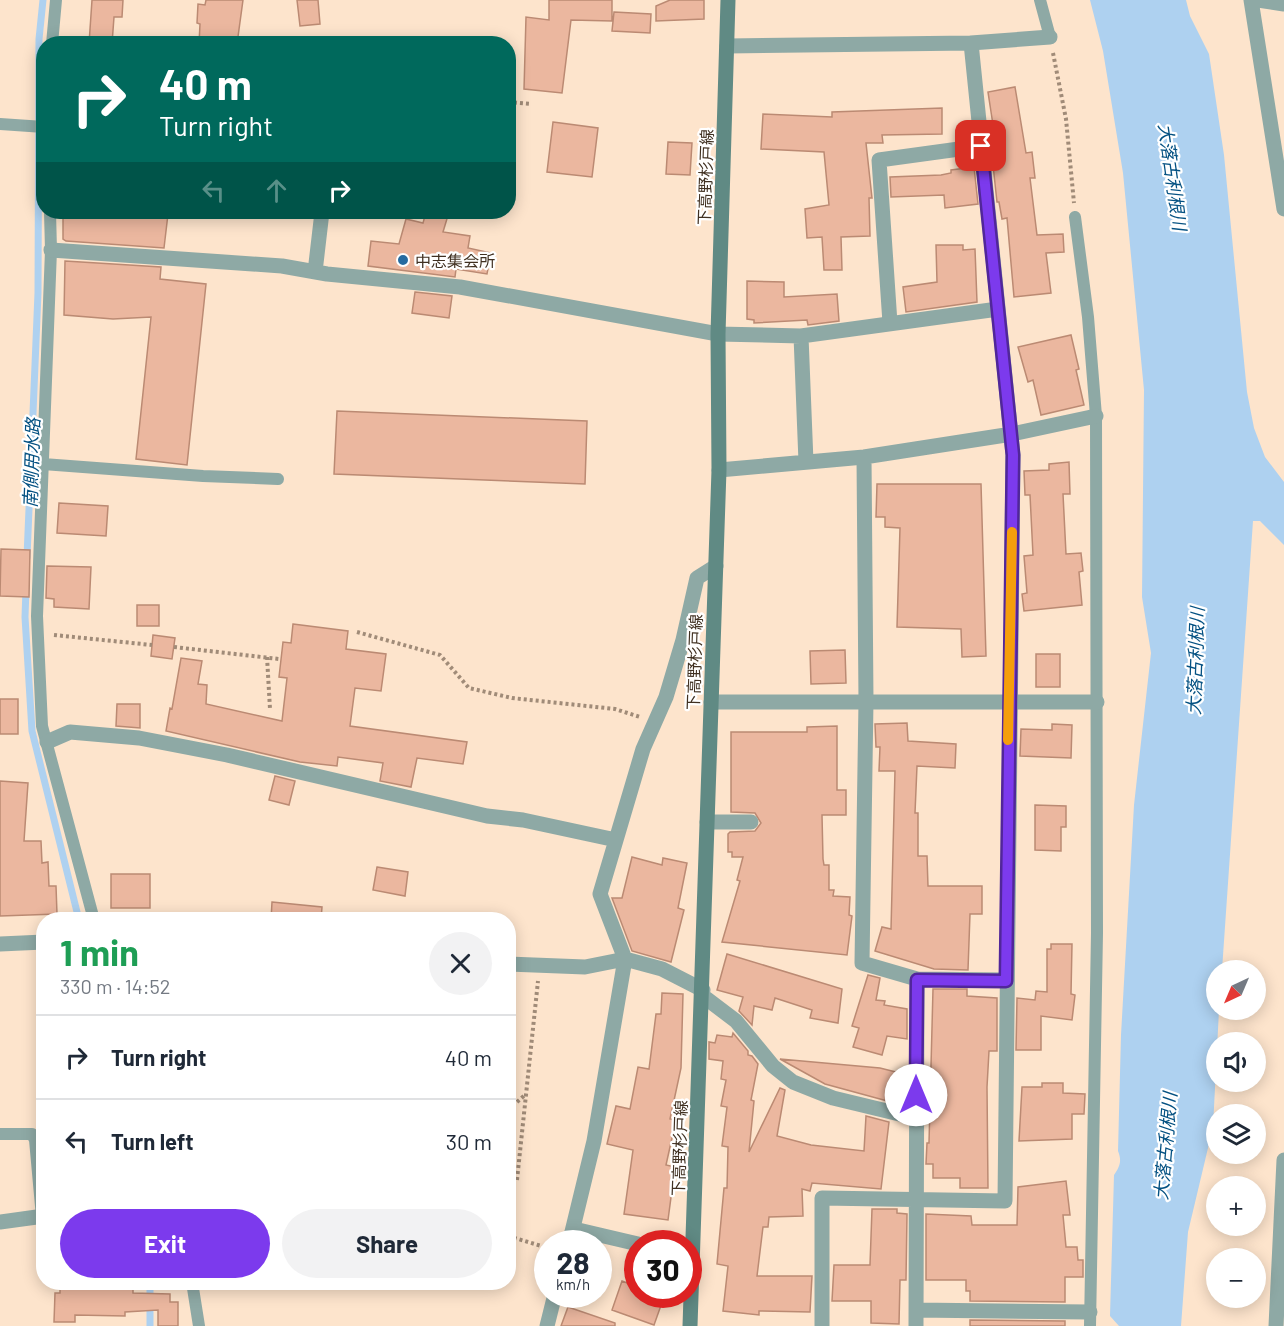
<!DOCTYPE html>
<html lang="en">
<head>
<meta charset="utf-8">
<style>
	body { margin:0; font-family:Barlow,"Noto Sans JP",sans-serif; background:#f2f2f3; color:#1f2937; height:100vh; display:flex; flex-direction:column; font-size:22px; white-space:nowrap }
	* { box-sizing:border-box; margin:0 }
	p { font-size:20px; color:#747a83 }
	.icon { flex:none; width:33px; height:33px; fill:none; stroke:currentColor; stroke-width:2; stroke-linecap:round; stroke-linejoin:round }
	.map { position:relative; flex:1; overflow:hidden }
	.details { position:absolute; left:36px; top:912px; width:480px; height:378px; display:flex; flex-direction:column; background:#fff; border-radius:24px; box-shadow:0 3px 15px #0003 }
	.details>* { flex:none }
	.top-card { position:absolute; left:36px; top:36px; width:480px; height:183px; border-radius:24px; box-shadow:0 3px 15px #0003; background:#00695c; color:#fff; overflow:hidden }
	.needle { width:39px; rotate:224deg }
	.tools { position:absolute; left:1206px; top:960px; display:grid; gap:12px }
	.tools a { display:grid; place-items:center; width:60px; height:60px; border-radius:50%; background:#fff; box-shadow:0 3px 15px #0003; font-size:30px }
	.speed { position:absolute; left:534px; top:1230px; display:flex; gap:12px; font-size:30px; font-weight:700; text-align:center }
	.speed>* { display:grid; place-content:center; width:78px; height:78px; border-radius:50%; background:#fff; box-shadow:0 3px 15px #0003; line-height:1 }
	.speed small { font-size:15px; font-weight:400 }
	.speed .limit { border:9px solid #d22; background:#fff; color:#111 }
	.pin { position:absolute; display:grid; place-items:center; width:51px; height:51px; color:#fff; margin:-26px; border-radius:12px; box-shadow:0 3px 9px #0006 }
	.me { position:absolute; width:66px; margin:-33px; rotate:0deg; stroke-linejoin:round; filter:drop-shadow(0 0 4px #0008) }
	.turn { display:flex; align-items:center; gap:21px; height:126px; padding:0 24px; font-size:27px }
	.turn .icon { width:78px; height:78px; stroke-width:2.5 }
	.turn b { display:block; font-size:42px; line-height:51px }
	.lanes { display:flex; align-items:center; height:57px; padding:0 24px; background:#0003; justify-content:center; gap:30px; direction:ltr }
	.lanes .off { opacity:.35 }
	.round { display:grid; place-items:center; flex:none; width:63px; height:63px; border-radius:32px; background:#f2f2f3 }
	.head { display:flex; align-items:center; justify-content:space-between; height:102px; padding:0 24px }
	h1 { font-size:36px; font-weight:700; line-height:45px; color:#1e9e55 }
	.cta { display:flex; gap:12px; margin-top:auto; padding:12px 24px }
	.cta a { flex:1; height:69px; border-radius:36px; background:#7c3aed; color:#fff; font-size:24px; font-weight:700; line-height:69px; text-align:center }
	.cta a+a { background:#f2f2f3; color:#1f2937 }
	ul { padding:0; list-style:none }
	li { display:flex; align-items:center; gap:18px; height:84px; padding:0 24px; border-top:2px solid #e0e1e3 }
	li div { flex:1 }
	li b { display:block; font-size:22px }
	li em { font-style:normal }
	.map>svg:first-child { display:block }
	.water { fill:#aed1f0 }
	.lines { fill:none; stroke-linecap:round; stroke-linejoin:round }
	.stream { stroke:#aed1f0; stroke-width:7 }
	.building { fill:#ebb79f; stroke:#bb8a73; stroke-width:1.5 }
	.path { stroke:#a08b78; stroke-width:4; stroke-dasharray:3 3; stroke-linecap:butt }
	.lane { stroke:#8ea9a5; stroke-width:12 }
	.street { stroke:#8ea9a5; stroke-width:15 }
	.secondary { stroke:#608a84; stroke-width:15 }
	.route-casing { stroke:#51269a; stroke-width:15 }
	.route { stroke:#7c3aed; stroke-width:10 }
	.slow { stroke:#f59e0b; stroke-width:10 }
	.poi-dot { fill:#266ba0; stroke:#fff; stroke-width:2 }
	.labels { text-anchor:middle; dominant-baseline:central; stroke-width:4.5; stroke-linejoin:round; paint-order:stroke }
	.street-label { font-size:16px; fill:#403021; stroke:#fff }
	.poi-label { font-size:16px; fill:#403021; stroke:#fff; text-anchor:start }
	.water-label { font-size:18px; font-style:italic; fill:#045182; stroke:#fff }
</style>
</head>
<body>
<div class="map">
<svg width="1284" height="1326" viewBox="0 0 1284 1326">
	<rect width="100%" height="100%" fill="#fde4cc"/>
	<path class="water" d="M1090,0H1186L1190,16L1209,54L1224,155L1247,392L1254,428L1265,457L1284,482V545L1260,521H1253L1222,970H1216V1010H1219L1213,1127L1188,1232L1181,1326H1119L1110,1316L1114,1175C1120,1166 1122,1161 1118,1151L1121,1035L1134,805L1151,653L1142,597L1144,390L1123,173L1103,51Z"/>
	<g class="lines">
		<path class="stream" d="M27,557L38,293L39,39L43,0
			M26,589L25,617L32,731L79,920
			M150,1326V1282"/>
	</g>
	<path class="building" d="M92,0H123L122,17H114L112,44H89Z
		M206,0H243L237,44H199L200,24L197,23L198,4L205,5Z
		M297,0H318L320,24L300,26Z
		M549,0H612V21L571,20L562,93L524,89L526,17L549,20Z
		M670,0H704V19L656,21V6Z
		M614,12L651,14L650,33L612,31Z
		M1015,87L1026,153L1032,152L1035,178H1030L1037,235L1063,234L1064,252L1046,253L1051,293L1014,297L1007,218L1002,219L999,202H997L993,165V139L995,138L988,92Z
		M942,108V134L882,135L883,143H866L872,198H869L870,236L841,237L842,270H824L822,237L807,238L805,209L829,205L824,152L761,149L763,114L832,117V112Z
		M553,122L598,128L592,177L547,172Z
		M668,142L692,143L690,175L666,174Z
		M974,167L978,204L945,208L944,195L891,197L890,177L941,175L951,173V170Z
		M63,212H164L168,214L164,248L66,241L63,239Z
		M426,212H449L443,232L470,236L468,248L491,253L487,274L456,269L455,277L368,266L371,241L399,244L406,219L423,223Z
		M936,245H963V250L975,249L977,302L906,312L903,287L937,282Z
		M65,261L161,267L160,279L206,284L187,465L136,459L151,317L113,319L64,315Z
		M747,281L784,282V297L837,294L839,321L808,325L807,320L754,323V320L747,319Z
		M415,292L452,296L449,318L412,313Z
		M1071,335L1079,369L1076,370L1084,405L1041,415L1033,380L1028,382L1018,347Z
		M337,411L587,421L585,484L334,474Z
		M1069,462L1070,494H1063L1066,554L1081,553L1083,571L1079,572L1082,605L1024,611L1022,594L1027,593L1024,556L1033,555L1030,495H1025L1024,471L1049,470V464Z
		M877,484H981L986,656L962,657L961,629L897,627L900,528L885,527V517H876Z
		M59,503L108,506L106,536L57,533Z
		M1,549L30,550L29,597L0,596Z
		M47,566L91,567L89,609L54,607V599L46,598Z
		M137,605H159V626H137Z
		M293,624L348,631L346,649L386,654L381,691L355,688L350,726L467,742L463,764L417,758L411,787L380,781L383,763L338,757L337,766L300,762L166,731L170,708L172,709L181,658L202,661L198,684L207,685L206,704L282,721L287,678L279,677L283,642L291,643Z
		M153,635L175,638L172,659L151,656Z
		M845,650L846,683L811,684L810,651Z
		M1036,654H1060V687H1036Z
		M0,699H18V734H0Z
		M117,704H140V728L116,726Z
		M907,723L908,741L956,744L955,768L917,766L915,813H918V856H927L928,886H982V914H970L968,970L934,969L875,951L882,927L891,929L895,771H879L880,747H876L875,724Z
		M1052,724L1072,725L1071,758L1020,756L1021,729L1052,730Z
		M837,726V790H846V815H822L823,859L824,865H829V890H834L833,896L850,897L849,915L852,916L847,955L722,942L740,881L737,880L743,857H732V852H728V834L730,832L755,831L761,823L755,813L731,812V732H807V727Z
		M275,776L295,781L289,805L269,800Z
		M0,781L28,783L24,841H41L42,863L48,862L49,886H56L57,914L0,916Z
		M1035,805L1066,806V827H1061V851L1035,850Z
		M632,857L662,865L663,858L687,863L678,908L684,910L671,962L632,951L612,898H622Z
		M377,867L408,872L405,896L373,890Z
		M111,874H150V908H111Z
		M272,902L322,907L321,920H271Z
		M1051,944H1072L1071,994L1075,995L1072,1020L1041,1016V1050H1016L1017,998L1035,1000L1036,991L1047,992V949H1051Z
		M727,954L842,989L838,1023L810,1018L812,1010L775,998L772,1010L754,1006L752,1025L739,1011L743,997L717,990Z
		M868,975L880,978L876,1000L885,1001L884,1005L907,1009V1039L887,1036L882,1055L853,1047L859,1028L852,1026Z
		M933,989H967V996L997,998V1051H989L987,1087L988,1188H960V1178H933V1164H926L927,1143H929Z
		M662,993L683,994L681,1068L670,1119L676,1120L666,1165L675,1167L668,1220L624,1214L633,1150L607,1144L616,1106L630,1109L638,1067L649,1069L656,1014H661Z
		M733,1033L748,1051V1055L752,1056L758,1064L751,1100L754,1101L749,1152L780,1088L785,1090L777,1136L811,1145L864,1151L866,1116L889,1122L881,1189L812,1183L810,1191L802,1189L803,1216L769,1217L768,1227H763L757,1276H812L810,1312L759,1311V1315L723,1311L728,1266L717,1264L724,1188H727L728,1147L722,1146L727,1107L721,1106L726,1080L721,1079L723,1061L709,1059V1042L715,1043L717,1035L732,1037Z
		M780,1059L880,1068L904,1074L897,1099L891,1097V1102L825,1084Z
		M1042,1083H1063V1093L1085,1094L1084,1114H1072V1139L1019,1141L1022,1087H1042Z
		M1066,1181L1070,1215H1063L1066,1247H1077L1078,1260H1083V1277H1065V1302L970,1301V1291H966V1280H926V1214L971,1216L972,1225H1017L1018,1187Z
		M872,1209H897V1213L907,1214L906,1280H900L899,1324L871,1323V1301H832L834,1265H870Z
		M622,1281L638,1287V1294H665L654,1325L612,1310Z
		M60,1282H133V1293L170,1294V1302H178V1326H158V1310L125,1312V1316L75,1315V1322H54L55,1293H60Z
		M568,1307L615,1323V1326H561Z
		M970,1320L1065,1321V1326H970Z"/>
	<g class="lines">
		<path class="path" d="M1053,53L1066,119L1074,203
			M508,102L531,104
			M357,632L440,655L469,688L512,698L615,709L640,717
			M54,635L152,645
			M174,647L279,659
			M267,657L270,709
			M508,1110L525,1095
			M517,1180L538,981
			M508,1236L548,1248"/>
		<path class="lane" d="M1040,0L1050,37
			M52,44L56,0
			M0,124L44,127
			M50,212L51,250L37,616L42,726L94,920
			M1075,217L1088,317L1096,416L1097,933L1090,1326
			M43,464L203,476L278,479
			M0,1134H32L35,1140L42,1217
			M192,1282L199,1326"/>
		<path class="street" d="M1251,0L1284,209
			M1258,0L1284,4
			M727,46L971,43L1050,37
			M51,250L282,266L327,274L460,287L718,334L801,336L998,309
			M315,272L322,212
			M890,323L879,160L981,146
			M801,336L806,462
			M864,457L866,701L862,963L917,979L1006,980
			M719,470L864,457L1012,434L1096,416
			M711,702H1097
			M47,742L70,732L139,738L227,755L487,816L523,820L616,840
			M707,822H751
			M0,944L44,942
			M508,964L585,967L625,959L662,969L703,990
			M703,996L736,1021L773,1066L793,1082L833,1098L916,1118
			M0,1222L44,1216
			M574,1229L638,1244
			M569,1244L594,1141L625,959L600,894L643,749L666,697L683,640L697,578L716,566
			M916,1310L1090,1312
			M547,1326L555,1294
			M822,1326V1198L1005,1201L1013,455L971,43
			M916,1326L917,979
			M1276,1326L1284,1160"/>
		<path class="secondary" d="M690,1326L719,470L718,334L728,0"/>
	</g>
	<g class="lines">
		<g class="route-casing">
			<path id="route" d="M916,1095L917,980L1006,981L1013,455L981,146"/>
		</g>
		<use href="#route" class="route"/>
		<path class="slow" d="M1008,740L1012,532"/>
	</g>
	<circle class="poi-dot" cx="403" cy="260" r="6"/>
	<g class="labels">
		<g class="street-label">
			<text transform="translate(705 177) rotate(-88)">下高野杉戸線</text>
			<text transform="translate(694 662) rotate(-88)">下高野杉戸線</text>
			<text transform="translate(679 1148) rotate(-88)">下高野杉戸線</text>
		</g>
		<g class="poi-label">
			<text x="415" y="260">中志集会所</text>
		</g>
		<g class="water-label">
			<text transform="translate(1173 177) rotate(82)">大落古利根川</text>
			<text transform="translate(31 463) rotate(-88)">南側用水路</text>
			<text transform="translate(1195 661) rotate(-88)">大落古利根川</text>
			<text transform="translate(1165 1146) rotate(-85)">大落古利根川</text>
		</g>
	</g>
</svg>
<div class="tools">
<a><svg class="needle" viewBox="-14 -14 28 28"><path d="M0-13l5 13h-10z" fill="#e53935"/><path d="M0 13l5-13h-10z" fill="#747a83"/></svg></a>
<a><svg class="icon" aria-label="sound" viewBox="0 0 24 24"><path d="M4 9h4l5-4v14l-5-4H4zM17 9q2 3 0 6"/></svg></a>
<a><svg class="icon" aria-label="layers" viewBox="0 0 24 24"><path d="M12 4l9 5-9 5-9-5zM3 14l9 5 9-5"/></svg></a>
<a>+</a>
<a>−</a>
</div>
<div class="speed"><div>28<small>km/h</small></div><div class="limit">30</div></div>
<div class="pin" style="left:981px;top:146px;background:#d93025"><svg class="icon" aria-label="arrive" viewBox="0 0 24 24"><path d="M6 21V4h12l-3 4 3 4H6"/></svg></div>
<svg class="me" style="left:916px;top:1095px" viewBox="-20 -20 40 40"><circle r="19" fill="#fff"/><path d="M0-13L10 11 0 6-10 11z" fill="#7c3aed"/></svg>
<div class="top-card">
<div class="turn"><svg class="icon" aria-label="right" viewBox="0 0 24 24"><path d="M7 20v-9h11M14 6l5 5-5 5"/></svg><div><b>40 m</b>Turn right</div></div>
<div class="lanes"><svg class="icon off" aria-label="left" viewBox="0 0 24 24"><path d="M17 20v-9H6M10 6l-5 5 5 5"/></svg><svg class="icon off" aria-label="ahead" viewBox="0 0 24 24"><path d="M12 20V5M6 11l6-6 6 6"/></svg><svg class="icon" aria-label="right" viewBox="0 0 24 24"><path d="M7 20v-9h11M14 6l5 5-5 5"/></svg></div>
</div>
<section class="details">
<div class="head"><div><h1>1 min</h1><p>330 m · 14:52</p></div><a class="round"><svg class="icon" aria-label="close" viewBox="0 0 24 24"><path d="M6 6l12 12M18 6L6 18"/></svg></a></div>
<ul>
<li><svg class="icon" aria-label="right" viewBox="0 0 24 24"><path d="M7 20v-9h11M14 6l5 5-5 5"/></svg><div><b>Turn right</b></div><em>40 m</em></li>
<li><svg class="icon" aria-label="left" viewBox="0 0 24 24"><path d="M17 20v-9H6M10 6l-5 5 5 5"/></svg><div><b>Turn left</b></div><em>30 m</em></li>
</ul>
<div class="cta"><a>Exit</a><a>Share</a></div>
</section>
</div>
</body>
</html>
